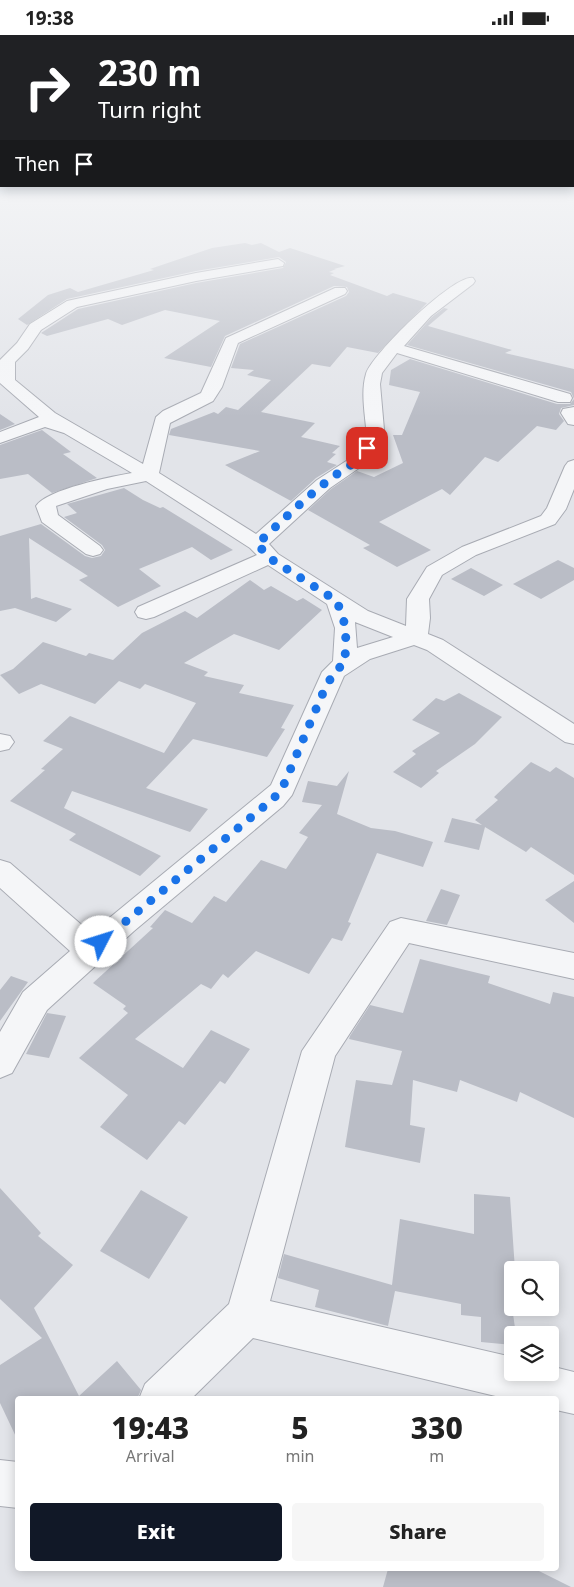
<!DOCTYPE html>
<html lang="en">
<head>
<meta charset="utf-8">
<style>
	body { margin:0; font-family:"Noto Sans",sans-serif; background:#f6f6f6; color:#222; height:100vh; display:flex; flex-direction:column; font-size:19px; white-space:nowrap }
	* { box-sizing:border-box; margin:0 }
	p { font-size:16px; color:#767676 }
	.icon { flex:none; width:28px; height:28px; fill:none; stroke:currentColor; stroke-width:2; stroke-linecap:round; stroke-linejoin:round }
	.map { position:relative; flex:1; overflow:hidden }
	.drawer { position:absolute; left:15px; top:1361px; width:544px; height:175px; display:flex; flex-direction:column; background:#fff; border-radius:5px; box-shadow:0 2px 12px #0003 }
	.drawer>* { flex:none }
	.banner { position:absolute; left:0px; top:0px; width:575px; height:152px; box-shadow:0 2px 12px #0003; background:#202124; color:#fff; overflow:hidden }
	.tools { position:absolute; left:504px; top:1226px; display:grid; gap:10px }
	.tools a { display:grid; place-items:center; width:55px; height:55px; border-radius:5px; background:#fff; box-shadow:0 2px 12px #0003; font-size:25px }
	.pin { position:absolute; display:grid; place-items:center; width:42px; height:42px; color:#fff; margin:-21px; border-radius:10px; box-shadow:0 2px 8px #0006 }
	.me { position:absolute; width:55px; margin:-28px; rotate:50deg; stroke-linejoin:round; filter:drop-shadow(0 0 4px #0008) }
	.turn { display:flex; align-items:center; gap:18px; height:105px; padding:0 15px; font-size:22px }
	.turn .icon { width:65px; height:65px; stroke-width:2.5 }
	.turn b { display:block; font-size:35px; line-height:42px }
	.then { display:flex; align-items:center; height:48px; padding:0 15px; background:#0003; gap:10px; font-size:19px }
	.eta { display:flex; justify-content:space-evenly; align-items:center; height:85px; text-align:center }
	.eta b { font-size:30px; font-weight:800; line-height:35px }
	.button { display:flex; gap:10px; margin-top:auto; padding:10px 15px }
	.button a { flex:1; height:58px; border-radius:5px; background:#111827; color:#fff; font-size:20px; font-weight:800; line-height:58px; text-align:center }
	.button a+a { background:#f6f6f6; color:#222 }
	.status { display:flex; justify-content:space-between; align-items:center; height:35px; padding:0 25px; background:#fff; direction:ltr }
	.status svg { height:14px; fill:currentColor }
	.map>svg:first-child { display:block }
	.building { fill:#babdc6 }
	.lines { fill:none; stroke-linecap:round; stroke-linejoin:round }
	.minor-casing { stroke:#a8abb3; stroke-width:2 }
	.minor { fill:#f5f6f8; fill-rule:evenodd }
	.route { stroke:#1a73e8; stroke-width:9; stroke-dasharray:0 16.2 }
</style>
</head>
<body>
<div class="status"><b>19:38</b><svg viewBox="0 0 49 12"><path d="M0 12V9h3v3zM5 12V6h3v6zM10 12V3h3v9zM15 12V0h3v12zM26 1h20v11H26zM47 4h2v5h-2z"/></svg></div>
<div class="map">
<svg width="574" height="1552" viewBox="0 0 574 1552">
	<rect width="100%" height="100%" fill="#e2e4e9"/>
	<path class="building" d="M245,208L252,210L261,208L279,217L290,213L345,231L334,234H336L329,237L334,238L330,240L387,261L393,258L427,268L378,318L347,312L330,332L312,329L261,377L315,388L301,402L340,411L332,418L336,419L327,427L337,430L316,443L291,466L225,430L260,416L169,400L171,394L214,377L218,379L226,372L238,375L271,345L247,340L254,335L231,333L240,309L346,261L349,257L347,252L334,251L225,301L211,332L164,323L220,286L165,275L122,290L108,284L47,301L41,298L78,274L196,248L283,233L286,227L279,222L196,236L67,264L27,290L18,284L48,260L70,253L78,257L154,235L150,234L212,213Z
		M444,273L448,274L428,291L512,315L505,318L574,334V370L561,373L559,379L564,386L556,395L537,391L498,427L485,422L450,460L442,454L379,487L431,515L397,532L363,513L370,510L308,475L331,454L357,436L374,442L403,428L393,400H402L420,357L389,350L391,335L410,324L557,369H570L574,364L571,357L407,310L432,282Z
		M0,379L15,389L0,395Z
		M42,395L71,417L63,419L97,443L52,458L28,439L0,444V410Z
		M124,453L143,465L160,473L163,472L233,515L211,525L192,512L139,534L161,551L118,572L79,545L88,541L29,503L31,564L36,562L72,574L56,587L15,573L0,576V501L41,489L85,521L92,523L101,521L105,515L102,510L64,482L77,478L67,469Z
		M558,525L574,533V545L541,564L513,549Z
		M471,533L503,550L484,561L451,544Z
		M250,545L264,555L271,551L297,566L303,563L322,575L279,615L234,599L184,628L208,637L204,641L244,650L239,658L294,670L281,693L285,694L267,722L193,704L146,753L208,774L190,797L72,756L64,773L161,821L140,841L69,805L76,799L10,766L45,735L41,734L63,714L43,706L70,681L164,718L196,668L145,649L140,654L119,646L95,669L41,649L19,659L0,640L13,634L43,607L86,621L89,618L113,625L142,598L185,576L197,583Z
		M459,658L502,682L475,709L436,736L439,738L421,753L393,737L416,719L412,716L440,698L412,685L436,663L444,666Z
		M531,727L550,737L556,732L574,743V840L531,812L526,817L485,792L479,815L444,807L452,783L482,790L475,785L498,765L494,762Z
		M349,736L337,779L371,793L395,796L433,807L423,832L377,818L348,887L351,888L342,906L332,903L309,939L256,916L228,943L223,939L211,954L201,949L135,1004L183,1033L211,995L250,1014L225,1049L220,1046L185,1090L179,1086L147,1125L100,1092L128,1060L79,1023L128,978L123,974L126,971L93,948L153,893L150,892L165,875L192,888L214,861L226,867L261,825L286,834L308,802L299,798L322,770L302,767L308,746L337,751Z
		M574,846V888L545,865Z
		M441,854L460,860L447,890L426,886Z
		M420,924L490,941L488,948L550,969L553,957L574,962V1083L520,1057L517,1067L460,1045L457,1057L413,1045L410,1090L425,1093L420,1128L345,1112L356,1045L392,1050L402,1016L349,1004L350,1001L370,970L403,978Z
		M11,941L28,947L0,986V955Z
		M47,978L66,981L49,1023L26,1019Z
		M0,1153L41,1198L38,1201L73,1230L34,1273L79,1361L117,1326L141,1355L137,1364H18V1406L0,1368V1330L42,1303L0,1264Z
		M141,1155L188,1182L149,1244L100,1216Z
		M474,1159L510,1162L515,1235H512V1272L516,1300H512V1310L481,1307V1282L461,1280V1269L395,1256L388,1291L315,1272L319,1255L278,1243L284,1219L392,1250L400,1184L474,1199Z
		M388,1534H535L571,1552H383Z"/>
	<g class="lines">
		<g class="minor-casing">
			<path id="minor" d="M278,224L284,228L283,231L196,246L77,272L41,295L28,314L15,327V345L55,378L143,429L156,382L163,376L201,358L226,303L335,253H345L347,256L345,259L238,308L222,352L213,366L170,388L159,438L256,499L317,445L357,419L358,413L367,404C366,384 360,358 366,339C372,319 454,239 473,243L475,246L473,249L431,281L404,311L570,359L572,363L570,367H558L397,318L382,338L380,349L385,406L376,415L375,422L330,453L269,509L278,519L368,576L406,591L407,564L427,532L462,512L541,481L547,473L565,431L568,427L574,425V454L566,474L555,489L476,520L442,540L429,564L430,583L428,599L443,605L574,689V709L565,707L427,615L414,610L370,624L344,641L292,760L283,771L134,896L47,975L12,1038L0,1043V997L23,957L70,916L0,853V825L10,828L91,898L271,750L322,637L333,626L335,593L327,569L268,530L154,582L146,584L138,582L135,577L138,572L257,520L250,513L146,446L107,454L56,471L58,480L100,511L103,515L100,519L93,521L86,519L42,487L36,471C48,454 110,442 132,438L64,398L45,392L0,408V397L39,382L0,348V325L17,308L30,289L67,266L196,238ZM355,587L393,602L357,613Z
				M574,372V390L568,389L561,378L563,374Z
				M0,699L10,701L14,707L9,714L0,716Z
				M401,883L574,918V944L409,908L335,1021L270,1266L512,1322V1338H550V1331L574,1337V1379L556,1375V1364H508L253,1303L191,1364H139L145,1349L229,1269L302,1016L390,887Z
				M0,1425L18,1427V1473L0,1471Z"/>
		</g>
		<use href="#minor" class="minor"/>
	</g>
	<linearGradient id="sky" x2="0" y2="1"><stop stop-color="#8bb2da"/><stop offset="0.43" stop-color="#f2f3f5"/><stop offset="1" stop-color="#f2f3f5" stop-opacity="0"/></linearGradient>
	<rect width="574" height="382" fill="url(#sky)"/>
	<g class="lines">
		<path class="route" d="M101,907L273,764L282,754L322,660L334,637L345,628L346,593L337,566L271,524L257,509C288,481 328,439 366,422L367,413"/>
	</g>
</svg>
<div class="tools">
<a><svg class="icon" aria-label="search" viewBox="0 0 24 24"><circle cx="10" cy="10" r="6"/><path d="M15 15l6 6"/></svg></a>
<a><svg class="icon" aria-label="layers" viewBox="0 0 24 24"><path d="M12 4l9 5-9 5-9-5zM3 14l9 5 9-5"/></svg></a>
</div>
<div class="pin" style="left:367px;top:413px;background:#d93025"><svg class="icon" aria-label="arrive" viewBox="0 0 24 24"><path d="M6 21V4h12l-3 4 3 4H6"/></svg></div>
<svg class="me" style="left:101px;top:907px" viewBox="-20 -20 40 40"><circle r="19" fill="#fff"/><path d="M0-13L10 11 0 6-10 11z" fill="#1a73e8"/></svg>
<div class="banner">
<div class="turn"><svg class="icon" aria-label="right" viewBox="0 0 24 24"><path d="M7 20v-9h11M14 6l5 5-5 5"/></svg><div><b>230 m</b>Turn right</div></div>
<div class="then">Then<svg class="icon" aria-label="arrive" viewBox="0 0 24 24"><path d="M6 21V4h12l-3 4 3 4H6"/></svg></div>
</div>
<section class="drawer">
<div class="eta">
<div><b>19:43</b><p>Arrival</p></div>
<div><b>5</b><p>min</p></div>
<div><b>330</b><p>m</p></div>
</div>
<div class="button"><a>Exit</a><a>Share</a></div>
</section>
</div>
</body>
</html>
